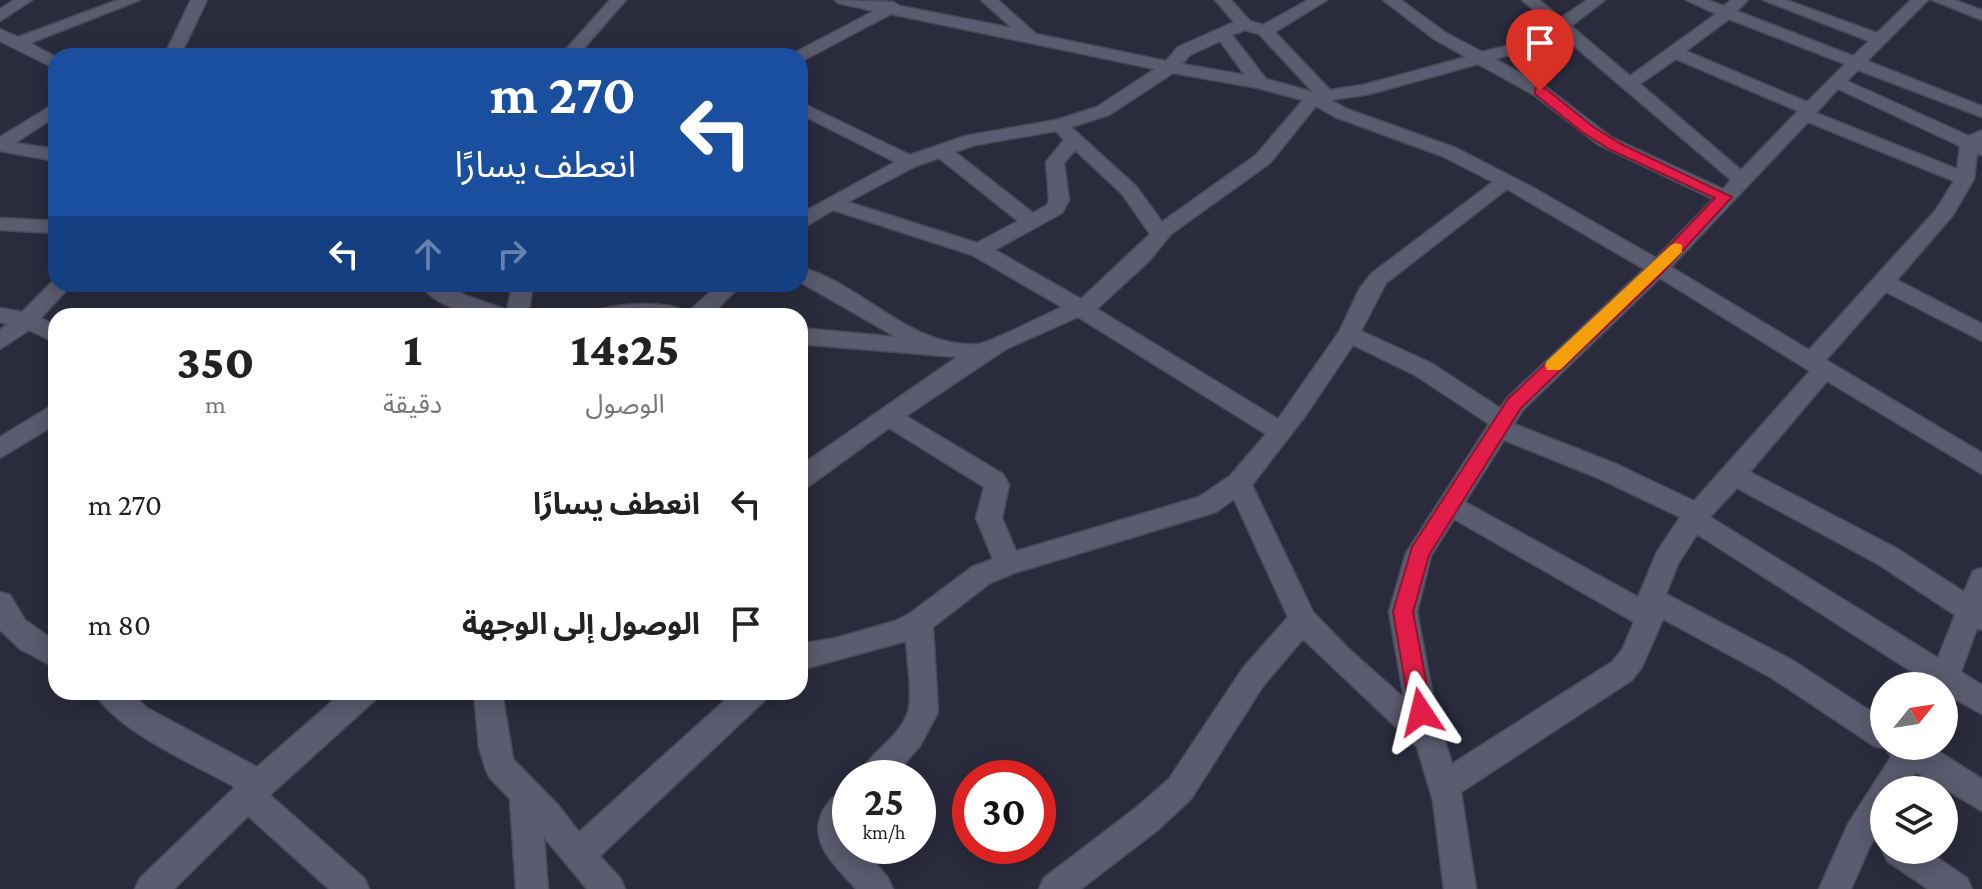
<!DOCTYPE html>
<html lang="ar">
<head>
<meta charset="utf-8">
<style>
	body { margin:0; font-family:"Crimson Pro","Noto Sans Arabic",serif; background:#f6f6f6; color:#222; direction:rtl; height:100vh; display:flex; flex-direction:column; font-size:30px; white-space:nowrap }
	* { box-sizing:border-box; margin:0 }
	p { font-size:26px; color:#767676 }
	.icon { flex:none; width:44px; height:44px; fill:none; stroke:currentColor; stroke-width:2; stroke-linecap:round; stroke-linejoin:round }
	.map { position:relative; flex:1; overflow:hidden; direction:ltr }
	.drawer { position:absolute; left:48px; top:308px; width:760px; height:392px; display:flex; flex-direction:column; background:#fff; border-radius:24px; box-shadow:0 4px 20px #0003; direction:rtl }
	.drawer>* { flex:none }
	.top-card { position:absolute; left:48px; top:48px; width:760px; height:244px; border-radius:24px; box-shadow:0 4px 20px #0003; direction:rtl; background:#1a4fa0; color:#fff; overflow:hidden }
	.needle { width:52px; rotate:60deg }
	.buttons { position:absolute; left:1870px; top:672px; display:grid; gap:16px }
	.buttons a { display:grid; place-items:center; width:88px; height:88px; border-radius:50%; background:#fff; box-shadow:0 4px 20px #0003; font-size:40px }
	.speed { position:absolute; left:832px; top:760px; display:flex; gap:16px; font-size:40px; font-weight:700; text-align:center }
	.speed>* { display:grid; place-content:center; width:104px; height:104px; border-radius:50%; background:#fff; box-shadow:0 4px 20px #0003; line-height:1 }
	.speed small { font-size:20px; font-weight:400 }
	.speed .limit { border:12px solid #d22; background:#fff; color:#111 }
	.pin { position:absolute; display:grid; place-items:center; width:68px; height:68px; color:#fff; margin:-82px -34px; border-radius:50% 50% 50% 0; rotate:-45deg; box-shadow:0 0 8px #0007 }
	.pin .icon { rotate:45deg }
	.me { position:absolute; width:88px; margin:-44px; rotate:350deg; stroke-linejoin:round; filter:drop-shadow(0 0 6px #0008) }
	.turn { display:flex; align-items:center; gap:28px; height:168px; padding:0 40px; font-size:36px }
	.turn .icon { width:104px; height:104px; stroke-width:2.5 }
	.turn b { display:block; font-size:56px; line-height:68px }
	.lanes { display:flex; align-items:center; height:76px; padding:0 40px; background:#0003; justify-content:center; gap:40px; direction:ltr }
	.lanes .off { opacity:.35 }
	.eta { display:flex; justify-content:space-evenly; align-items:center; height:136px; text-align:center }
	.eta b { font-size:48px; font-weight:800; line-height:56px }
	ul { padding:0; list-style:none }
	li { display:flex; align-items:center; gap:24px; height:120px; padding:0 40px }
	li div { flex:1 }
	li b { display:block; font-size:30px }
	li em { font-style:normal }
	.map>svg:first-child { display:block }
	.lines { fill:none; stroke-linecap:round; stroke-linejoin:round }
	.minor-casing { stroke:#494a58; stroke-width:3 }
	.minor { fill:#5a5c6f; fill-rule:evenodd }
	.route { fill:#e11d48; stroke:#92132f; stroke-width:2 }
	.slow { fill:#f59e0b }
</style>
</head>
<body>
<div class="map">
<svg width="1982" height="889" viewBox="0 0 1982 889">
	<rect width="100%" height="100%" fill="#2a2b3c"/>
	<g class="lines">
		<g class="minor-casing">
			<path id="minor" d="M14,0H32L0,21V9Z
				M118,0H140L30,43L56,57V69L0,41V29L18,37Z
				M191,0H207L180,56H164Z
				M610,0H626L577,56H560Z
				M835,0L893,2L900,6L1012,28L981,0H998L1036,34L1166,61L1178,47L1234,22L1215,0H1231L1250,21L1263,25L1308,0H1327L1275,32L1330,90L1363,85L1466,57L1434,39L1383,0H1401L1446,33L1482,52L1515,44L1550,25L1522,0H1539L1561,18L1587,0H1605L1571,26L1630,76L1716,14L1686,0H1708L1724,6L1731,0H1748L1737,11L1853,56L1869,41L1763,0H1786L1877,33L1911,0H1928L1867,61L1982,106V117L1858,70L1847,81L1969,136L1982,130V155L1977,153L1974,179L1953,215L1897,280L1982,324V341L1886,292L1826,360L1982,453V474L1827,381L1750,472L1896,548L1964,592L1973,571L1982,568V630L1977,628L1961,672L1982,685V714L1949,696L1944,698V686H1927L1928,682L1697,534L1678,564L1666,594L1792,660L1884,720V746H1930L1982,779V811L1916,772L1905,790H1884V824L1870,846L1851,889H1819L1848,824L1891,757L1886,749L1874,746L1772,678L1663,619L1642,667L1632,680L1461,792L1476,889H1444L1433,801L1417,747L1303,639L1263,686L1191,799L1159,829L1081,889H1039L1044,878L1137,807L1169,779L1243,668L1288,617L1234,499L1216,512L1014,573L990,583L933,627L938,712L920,746L892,778H857C868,753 899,739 908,712C913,696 907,659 906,641L800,670V644L836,638L895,621L909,614L972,567L993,559L976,518L984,487L889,428L809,486L800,489V466L957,357L800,344V328L896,337L800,282V267C863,284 911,349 978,344C990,343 1046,314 1062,307L972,255L833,210L800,230V214L895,162L800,114V102L910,155L965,136L1056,120L1097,107L1155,69L891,14L800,62V56H792L794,53L874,11L838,3ZM1729,19L1845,64L1807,102L1686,51ZM1245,30L1259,34L1313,92L1266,79L1232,35ZM1559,33L1731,180L1723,189L1611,137L1546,87L1495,59L1527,50ZM1220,41L1245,75L1182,64L1190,55ZM1676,59L1798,111L1741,170L1640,84ZM1478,64L1534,95L1599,145L1713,199L1656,258L1532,187L1456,148L1347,109L1331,100L1370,94ZM1173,73L1258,88L1303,100L1256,155L1162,222L1136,186L1071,127L1109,115ZM1838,89L1960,146L1957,169L1816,113ZM1316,106L1335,117L1442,156L1493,182L1372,273L1360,288L1339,332L1278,419L1097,309L1149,261L1171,234L1270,163ZM1808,122L1954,181L1935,211L1809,350L1671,267ZM1056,131L1064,140L1046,162L1049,200L1047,205L1033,213L955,152L975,145ZM1075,150L1122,194L1150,234L1081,299L995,250L1062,213L1069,200L1064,163ZM939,158L1018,221L977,243L848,202L916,166ZM1507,189L1644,269L1507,398L1500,408L1431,363L1361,331L1386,283ZM1660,278L1810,371L1694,501L1616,464L1514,424L1523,410ZM1078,317L1266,434L1230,476L1199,497L1016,551L1002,518L1009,485L1003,474L906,416L1006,349ZM1353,345L1415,375L1489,424L1406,553L1389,612L1404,698L1350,650L1313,612L1252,485L1306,415ZM1504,440L1598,478L1680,517L1657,552L1638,597L1465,502ZM1737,488L1878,564L1955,615L1938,658L1710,517ZM1454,519L1634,622L1622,650L1612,662L1452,764L1436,712L1417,612L1431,556Z
				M1932,0H1955L1982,10V20Z
				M56,103V116L15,143L56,149V161L0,151V137Z
				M0,218L56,221V233L0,230Z
				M55,279L56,284H72L41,318L56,326V343L29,330L0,349V330L8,324L0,322V308L22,312Z
				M420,284H446L467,296L507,310L513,284H533L528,316C493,316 442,316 420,284Z
				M719,284H742L710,316H591L594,311C621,303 664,300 688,312Z
				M56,403V424L0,458V437Z
				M0,592L10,595L25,620L56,642V668L20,649L0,630Z
				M95,692H130L147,708L257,767L343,692H378L374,701L270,795L364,878L369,889H329L248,816L174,889H135L140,878L235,787C199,767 111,728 95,692Z
				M474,692H502L513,759L558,805L579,832L734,692H768L764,701L600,856L620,878L625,889H587L544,837L548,889H516L510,799L489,777L485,767L479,747Z
				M850,787V846H861L888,878L893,889H856C837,867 808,844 822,813C828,800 838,792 850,787Z
				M1884,846V850H1926L1967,878L1972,889H1928L1887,861L1882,850Z"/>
		</g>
		<use href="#minor" class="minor"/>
	</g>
	<path class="route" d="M1535,88H1545L1592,126L1621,144L1732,197L1663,272L1521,408L1429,555L1413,612L1432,712L1429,719L1421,722L1413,719L1410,712L1393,612L1412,547L1508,399L1652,264L1715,198L1611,150L1582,132L1535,94Z"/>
	<path class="slow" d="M1676,243L1682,245V252L1560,370H1547L1545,365L1547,361L1671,245Z"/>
</svg>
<div class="buttons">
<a><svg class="needle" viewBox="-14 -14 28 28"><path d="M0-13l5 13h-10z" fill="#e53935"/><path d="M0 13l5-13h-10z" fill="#767676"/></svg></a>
<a><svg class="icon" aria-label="layers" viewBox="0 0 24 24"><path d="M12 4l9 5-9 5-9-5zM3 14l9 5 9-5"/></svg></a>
</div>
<div class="speed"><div>25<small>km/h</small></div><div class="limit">30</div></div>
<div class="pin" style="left:1540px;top:91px;background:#d93025"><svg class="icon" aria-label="arrive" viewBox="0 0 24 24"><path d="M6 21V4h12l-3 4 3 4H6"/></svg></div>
<svg class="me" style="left:1421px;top:712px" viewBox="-20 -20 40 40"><path d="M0-17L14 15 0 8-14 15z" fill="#e11d48" stroke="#fff" stroke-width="4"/></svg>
<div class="top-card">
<div class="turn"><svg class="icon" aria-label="left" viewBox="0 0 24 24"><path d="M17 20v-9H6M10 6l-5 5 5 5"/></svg><div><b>270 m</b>انعطف يسارًا</div></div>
<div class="lanes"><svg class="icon" aria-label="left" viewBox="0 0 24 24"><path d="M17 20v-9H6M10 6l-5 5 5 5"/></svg><svg class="icon off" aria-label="ahead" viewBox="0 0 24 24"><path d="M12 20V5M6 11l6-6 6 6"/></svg><svg class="icon off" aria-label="right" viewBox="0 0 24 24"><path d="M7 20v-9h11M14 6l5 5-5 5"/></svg></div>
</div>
<section class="drawer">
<div class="eta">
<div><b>14:25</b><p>الوصول</p></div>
<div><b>1</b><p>دقيقة</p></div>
<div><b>350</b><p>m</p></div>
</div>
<ul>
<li><svg class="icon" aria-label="left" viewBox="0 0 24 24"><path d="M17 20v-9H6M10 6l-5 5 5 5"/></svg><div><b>انعطف يسارًا</b></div><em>270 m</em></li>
<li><svg class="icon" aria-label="arrive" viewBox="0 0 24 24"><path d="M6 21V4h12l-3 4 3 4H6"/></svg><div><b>الوصول إلى الوجهة</b></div><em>80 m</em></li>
</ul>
</section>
</div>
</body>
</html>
